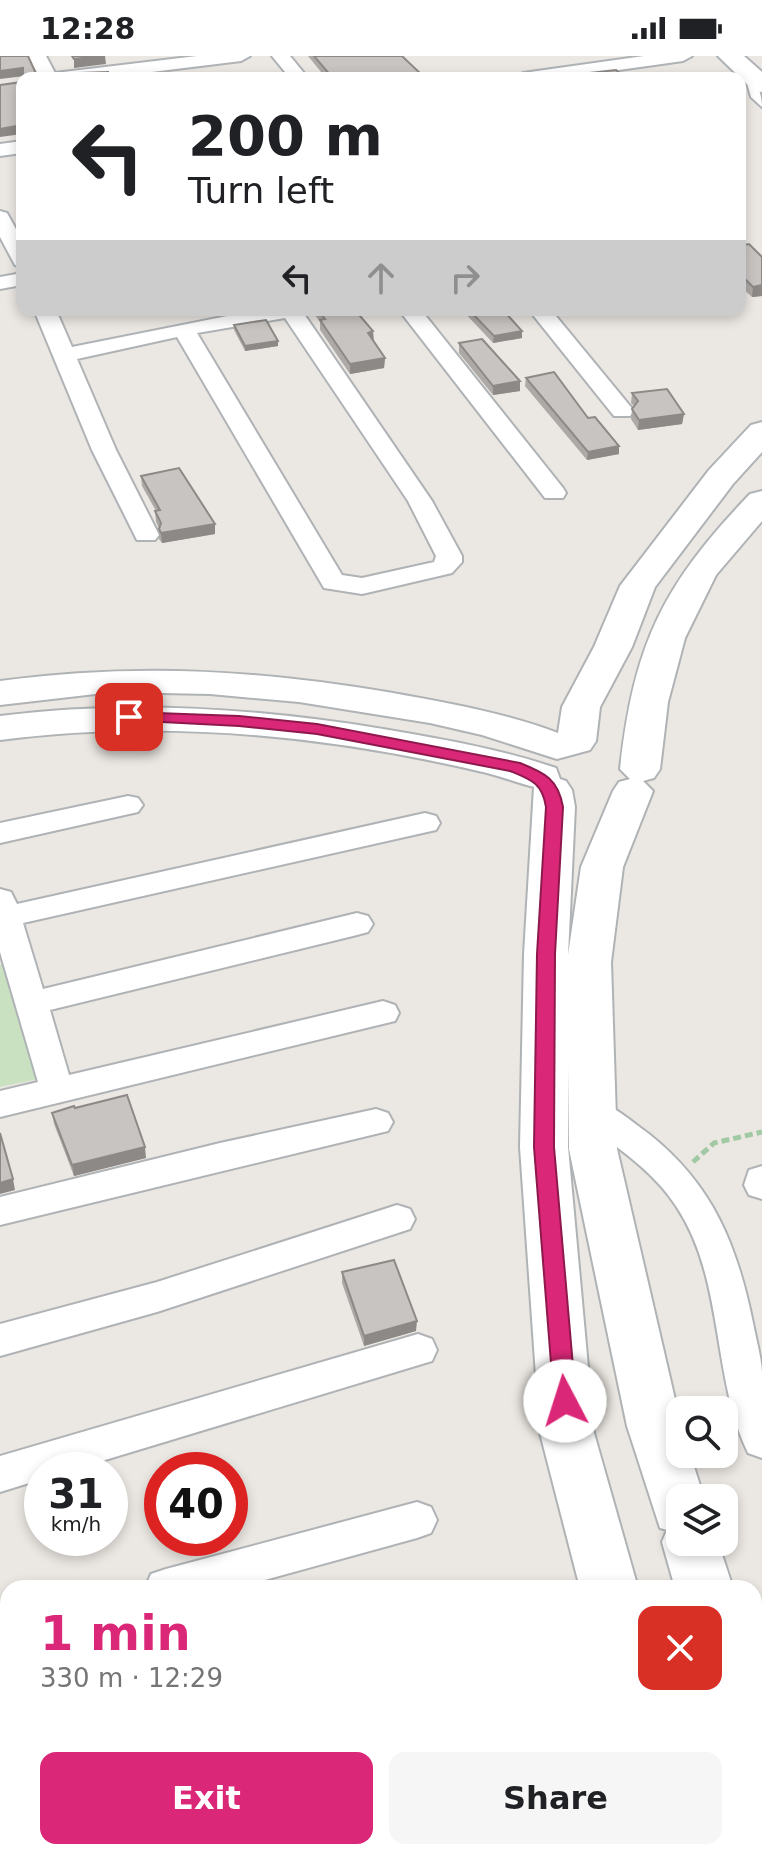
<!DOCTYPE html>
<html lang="en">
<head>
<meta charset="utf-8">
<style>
	body { margin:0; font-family:"DejaVu Sans",sans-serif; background:#f6f6f6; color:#202124; height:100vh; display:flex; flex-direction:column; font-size:30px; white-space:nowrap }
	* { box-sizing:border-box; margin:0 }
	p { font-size:26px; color:#757577 }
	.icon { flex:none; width:44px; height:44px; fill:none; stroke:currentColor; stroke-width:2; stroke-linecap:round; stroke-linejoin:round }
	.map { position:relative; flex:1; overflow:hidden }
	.sheet { position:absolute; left:0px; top:1524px; width:762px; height:280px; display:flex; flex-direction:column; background:#fff; border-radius:24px 24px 0 0; box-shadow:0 4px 12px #0003 }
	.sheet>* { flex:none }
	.banner { position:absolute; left:16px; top:16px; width:730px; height:244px; border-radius:16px; box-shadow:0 4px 12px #0003; background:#fff; color:#202124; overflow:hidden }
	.controls { position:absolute; left:666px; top:1340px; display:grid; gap:16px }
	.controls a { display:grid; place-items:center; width:72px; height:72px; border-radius:16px; background:#fff; box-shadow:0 4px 12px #0003; font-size:40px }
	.speed { position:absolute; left:24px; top:1396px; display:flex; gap:16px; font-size:40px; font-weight:700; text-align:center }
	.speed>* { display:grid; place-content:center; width:104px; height:104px; border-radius:50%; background:#fff; box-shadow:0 4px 12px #0003; line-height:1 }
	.speed small { font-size:20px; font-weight:400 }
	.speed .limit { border:12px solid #d22; background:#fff; color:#111 }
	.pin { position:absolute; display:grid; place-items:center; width:68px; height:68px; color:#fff; margin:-34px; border-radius:16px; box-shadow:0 4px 12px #0006 }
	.me { position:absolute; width:88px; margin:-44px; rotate:355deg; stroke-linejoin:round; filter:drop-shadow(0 0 6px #0008) }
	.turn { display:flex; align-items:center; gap:28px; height:168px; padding:0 40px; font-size:36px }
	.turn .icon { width:104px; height:104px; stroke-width:2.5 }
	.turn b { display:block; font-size:56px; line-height:68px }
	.lanes { display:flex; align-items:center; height:76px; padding:0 40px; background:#0003; justify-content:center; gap:40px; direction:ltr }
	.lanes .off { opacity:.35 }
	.round { display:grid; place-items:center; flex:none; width:84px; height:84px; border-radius:16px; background:#f6f6f6 }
	.head { display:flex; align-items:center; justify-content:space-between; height:136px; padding:0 40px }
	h1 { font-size:48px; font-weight:800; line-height:60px; color:#db2777 }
	.action { display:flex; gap:16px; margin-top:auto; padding:16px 40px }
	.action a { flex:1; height:92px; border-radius:16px; background:#db2777; color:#fff; font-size:32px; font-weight:800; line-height:92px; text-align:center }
	.action a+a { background:#f6f6f6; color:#202124 }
	.status { display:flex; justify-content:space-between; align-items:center; height:56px; padding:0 40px; background:#fff; direction:ltr }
	.status svg { height:22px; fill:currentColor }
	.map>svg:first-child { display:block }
	.green { fill:#c9e0c1 }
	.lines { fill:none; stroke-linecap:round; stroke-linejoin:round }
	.lane-casing { stroke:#afb3b6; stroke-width:4 }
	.street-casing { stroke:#afb3b6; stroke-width:4 }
	.secondary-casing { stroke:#afb3b5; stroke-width:4 }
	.path { stroke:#a1c9a3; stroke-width:5; stroke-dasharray:8 4; stroke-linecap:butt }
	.lane { fill:#fff; fill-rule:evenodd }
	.street { fill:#fff; fill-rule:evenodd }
	.secondary { fill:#fff; fill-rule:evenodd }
	.wall { fill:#aca9a6 }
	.shaded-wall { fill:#8c8987 }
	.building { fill:#c8c4c1; stroke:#8c8987; stroke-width:2 }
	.route { fill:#db2777; stroke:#8e194d; stroke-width:2 }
</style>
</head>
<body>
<div class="status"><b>12:28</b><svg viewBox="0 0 49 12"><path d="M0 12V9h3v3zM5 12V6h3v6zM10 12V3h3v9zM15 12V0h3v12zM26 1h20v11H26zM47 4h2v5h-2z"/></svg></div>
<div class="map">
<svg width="762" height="1804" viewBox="0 0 762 1804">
	<rect width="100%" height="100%" fill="#ebe7e2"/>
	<path class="green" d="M12,906L48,1021L0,1031V909Z"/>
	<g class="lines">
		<g class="lane-casing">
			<path id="lane" d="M748,13C756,19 762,40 762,51L751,41L744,16Z"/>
		</g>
		<g class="street-casing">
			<path id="street" d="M28,0H46L55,17L197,0H250L241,5L103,22H40Z
				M272,0H290L308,22H290Z
				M644,0H692L683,5L562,22H514L523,17Z
				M22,85V97L0,100V88Z
				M0,155L7,157L22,184V211L15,209L0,181Z
				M22,217V229L0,233V221Z
				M34,254H56L72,291L257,254H307L304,258L432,445L462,500V506L452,517L362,538L324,532L177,281L77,303L116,394L159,479L155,484H137L92,394ZM285,262L408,445L436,500L434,506L362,522L342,519L197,277Z
				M399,254H421L563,432L566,437L563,442H545Z
				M529,254H551L630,350L634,355L630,360H614Z
				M128,740L138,742L143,749L138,756L0,787V767Z
				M425,757L436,760L440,767L436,774L23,867L43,933L357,857L368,860L373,868L368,876L357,879L50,954L69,1019L383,945L395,949L399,957L395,965L0,1061V1035L38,1026L0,896V833L11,836L17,848Z
				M592,1042C613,1049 631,1065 649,1078C713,1129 737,1189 753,1267C756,1283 761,1300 762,1316C762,1344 762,1374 762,1402L748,1397C711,1320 725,1223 676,1150C653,1114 614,1089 580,1064L575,1055L580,1046Z
				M376,1053L388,1057L393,1066L388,1075L0,1169V1141L220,1087Z
				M762,1110V1143L749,1139L744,1129L749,1114Z
				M397,1149L410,1153L415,1163L410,1173L157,1256L0,1300V1268L157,1226Z
				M418,1278L432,1283L437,1294L432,1305L72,1414H42V1423L0,1436V1400Z
				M417,1446L431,1451L437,1464L431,1477L417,1482L236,1532H145L151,1518L166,1513Z
				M8,1555V1595L0,1597V1557Z
				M8,1718V1762L0,1764V1720Z
				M369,1796H435L432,1804H366Z"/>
		</g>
		<g class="secondary-casing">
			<path id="secondary" d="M718,0H744L762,16V36L753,34Z
				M762,366V396L733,428L655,531L632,591L600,651L596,685L590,694L557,703L482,679L430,667L299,646L210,638L113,636L0,649V625C137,607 257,614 393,637C448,647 505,657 558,677L562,651L594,591L620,530L709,414L751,369Z
				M762,435V465L716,519L685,582L668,646L660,713L654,722L643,725L653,735L623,811L611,906L617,1093L680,1365V1398H690L704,1442H680V1486H718L733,1532H675L662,1486L667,1474L660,1472L627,1370L569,1093L568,1009V1091L594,1377L638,1532H580L540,1377L520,1091L524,898L534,731C518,727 503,721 487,717C328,679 162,663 0,684V660C129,644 255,652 383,673C442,683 500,693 556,712L560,723L566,725L572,734L575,751L568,899L581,811L613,735L619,726L630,723L620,713C634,587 663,529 750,438Z
				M754,1665L762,1668V1747L754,1744Z
				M658,1796H723L726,1804H661Z"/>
		</g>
		<path class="path" d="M693,1106L714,1087L762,1076"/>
		<use href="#lane" class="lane"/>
		<use href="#street" class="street"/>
		<use href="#secondary" class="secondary"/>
	</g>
	<path class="wall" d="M308,0H402L422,22H326Z
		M740,184L744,189L762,201V240L752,241L740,230Z
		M314,254H355L385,302L384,312L350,318L320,274V266L315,259Z
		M462,254H503L522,282L493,287Z
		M234,269L278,285V290L245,295L234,274Z
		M459,287L520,335L493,339L459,297Z
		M526,322L588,362L619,390V398L587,404L525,330Z
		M632,337L684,358L682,368L638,374L631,363L632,353L634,350L631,347Z
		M141,420L215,468V478L162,487L159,483V472L156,466L155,455H156L142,430Z
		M75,1052L146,1102L74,1120L54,1068L52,1057Z
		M342,1216L416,1275L364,1290L342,1227Z"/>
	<path class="shaded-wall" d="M100,0H105L106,8L74,12V3Z
		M23,12L24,20L0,23V15Z
		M354,17V22H331V20Z
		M22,69V78L0,81V73Z
		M762,229V240L752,241L753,231Z
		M373,275L374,285L368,277Z
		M522,275V282L493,287L494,280Z
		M278,285V290L245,295V290Z
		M385,302L384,312L350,318V308Z
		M520,325V335L493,339V330Z
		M684,358L682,368L638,374L639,364Z
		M619,390V398L587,404L588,396Z
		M215,468V478L162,487L161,477Z
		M145,1091L146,1102L74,1120L72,1109Z
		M13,1123L15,1134L0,1138V1127Z
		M417,1265L416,1275L364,1290V1280Z"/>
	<path class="building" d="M0,0H28L38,22H23V12L0,15Z
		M72,0H100L74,3Z
		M314,0H402L422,19L404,22H358L354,17L331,20Z
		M616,14L625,22H594L589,17Z
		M108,16V22H82L79,17Z
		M22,26V69L0,73V29Z
		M740,184L744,189L749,188L762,201V229L753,231L740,218Z
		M318,254H355L373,275L368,277L385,302L350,308L320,264L325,263Z
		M469,254H503L522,275L494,280Z
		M266,264L278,285L245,290L234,269Z
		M482,283L520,325L493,330L459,287Z
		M554,316L588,362L595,361L619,390L588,396L526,322Z
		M667,333L684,358L639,364L632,353L638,345L632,337Z
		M179,412L215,468L161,477L159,473L161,467L155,455L160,454L141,420Z
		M127,1039L145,1091L72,1109L52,1057L74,1050L75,1052Z
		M0,1077L13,1123L0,1127Z
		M394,1204L417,1265L364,1280L342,1216Z"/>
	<path class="route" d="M129,656L239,660L317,668L520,707C545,717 558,723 563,751L555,898L554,1091L576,1345L573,1351L565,1354L557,1351L554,1345L534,1091L537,898L546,751C542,727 532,724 510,715L317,678L239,670L124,664V658Z"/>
</svg>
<div class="controls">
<a><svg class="icon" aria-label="search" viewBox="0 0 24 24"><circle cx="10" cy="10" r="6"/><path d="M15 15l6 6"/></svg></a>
<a><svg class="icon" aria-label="layers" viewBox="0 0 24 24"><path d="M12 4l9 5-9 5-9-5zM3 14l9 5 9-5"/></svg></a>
</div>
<div class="speed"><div>31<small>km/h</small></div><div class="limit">40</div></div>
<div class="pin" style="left:129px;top:661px;background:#d93025"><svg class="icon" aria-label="arrive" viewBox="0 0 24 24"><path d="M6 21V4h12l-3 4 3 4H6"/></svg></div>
<svg class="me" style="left:565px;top:1345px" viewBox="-20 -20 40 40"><circle r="19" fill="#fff"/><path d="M0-13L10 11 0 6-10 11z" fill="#db2777"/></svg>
<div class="banner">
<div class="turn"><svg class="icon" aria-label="left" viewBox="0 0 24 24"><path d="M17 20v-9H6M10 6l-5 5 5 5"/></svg><div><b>200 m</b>Turn left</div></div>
<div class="lanes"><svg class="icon" aria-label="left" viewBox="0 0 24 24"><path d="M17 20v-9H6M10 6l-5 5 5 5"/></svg><svg class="icon off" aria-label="ahead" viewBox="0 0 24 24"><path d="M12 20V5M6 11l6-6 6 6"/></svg><svg class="icon off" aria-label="right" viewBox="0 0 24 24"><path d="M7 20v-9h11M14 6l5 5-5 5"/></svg></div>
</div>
<section class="sheet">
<div class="head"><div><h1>1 min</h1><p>330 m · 12:29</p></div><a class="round" style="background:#d93025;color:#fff"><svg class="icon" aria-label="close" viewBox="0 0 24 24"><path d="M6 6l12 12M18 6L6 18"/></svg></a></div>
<div class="action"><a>Exit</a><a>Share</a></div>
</section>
</div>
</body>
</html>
